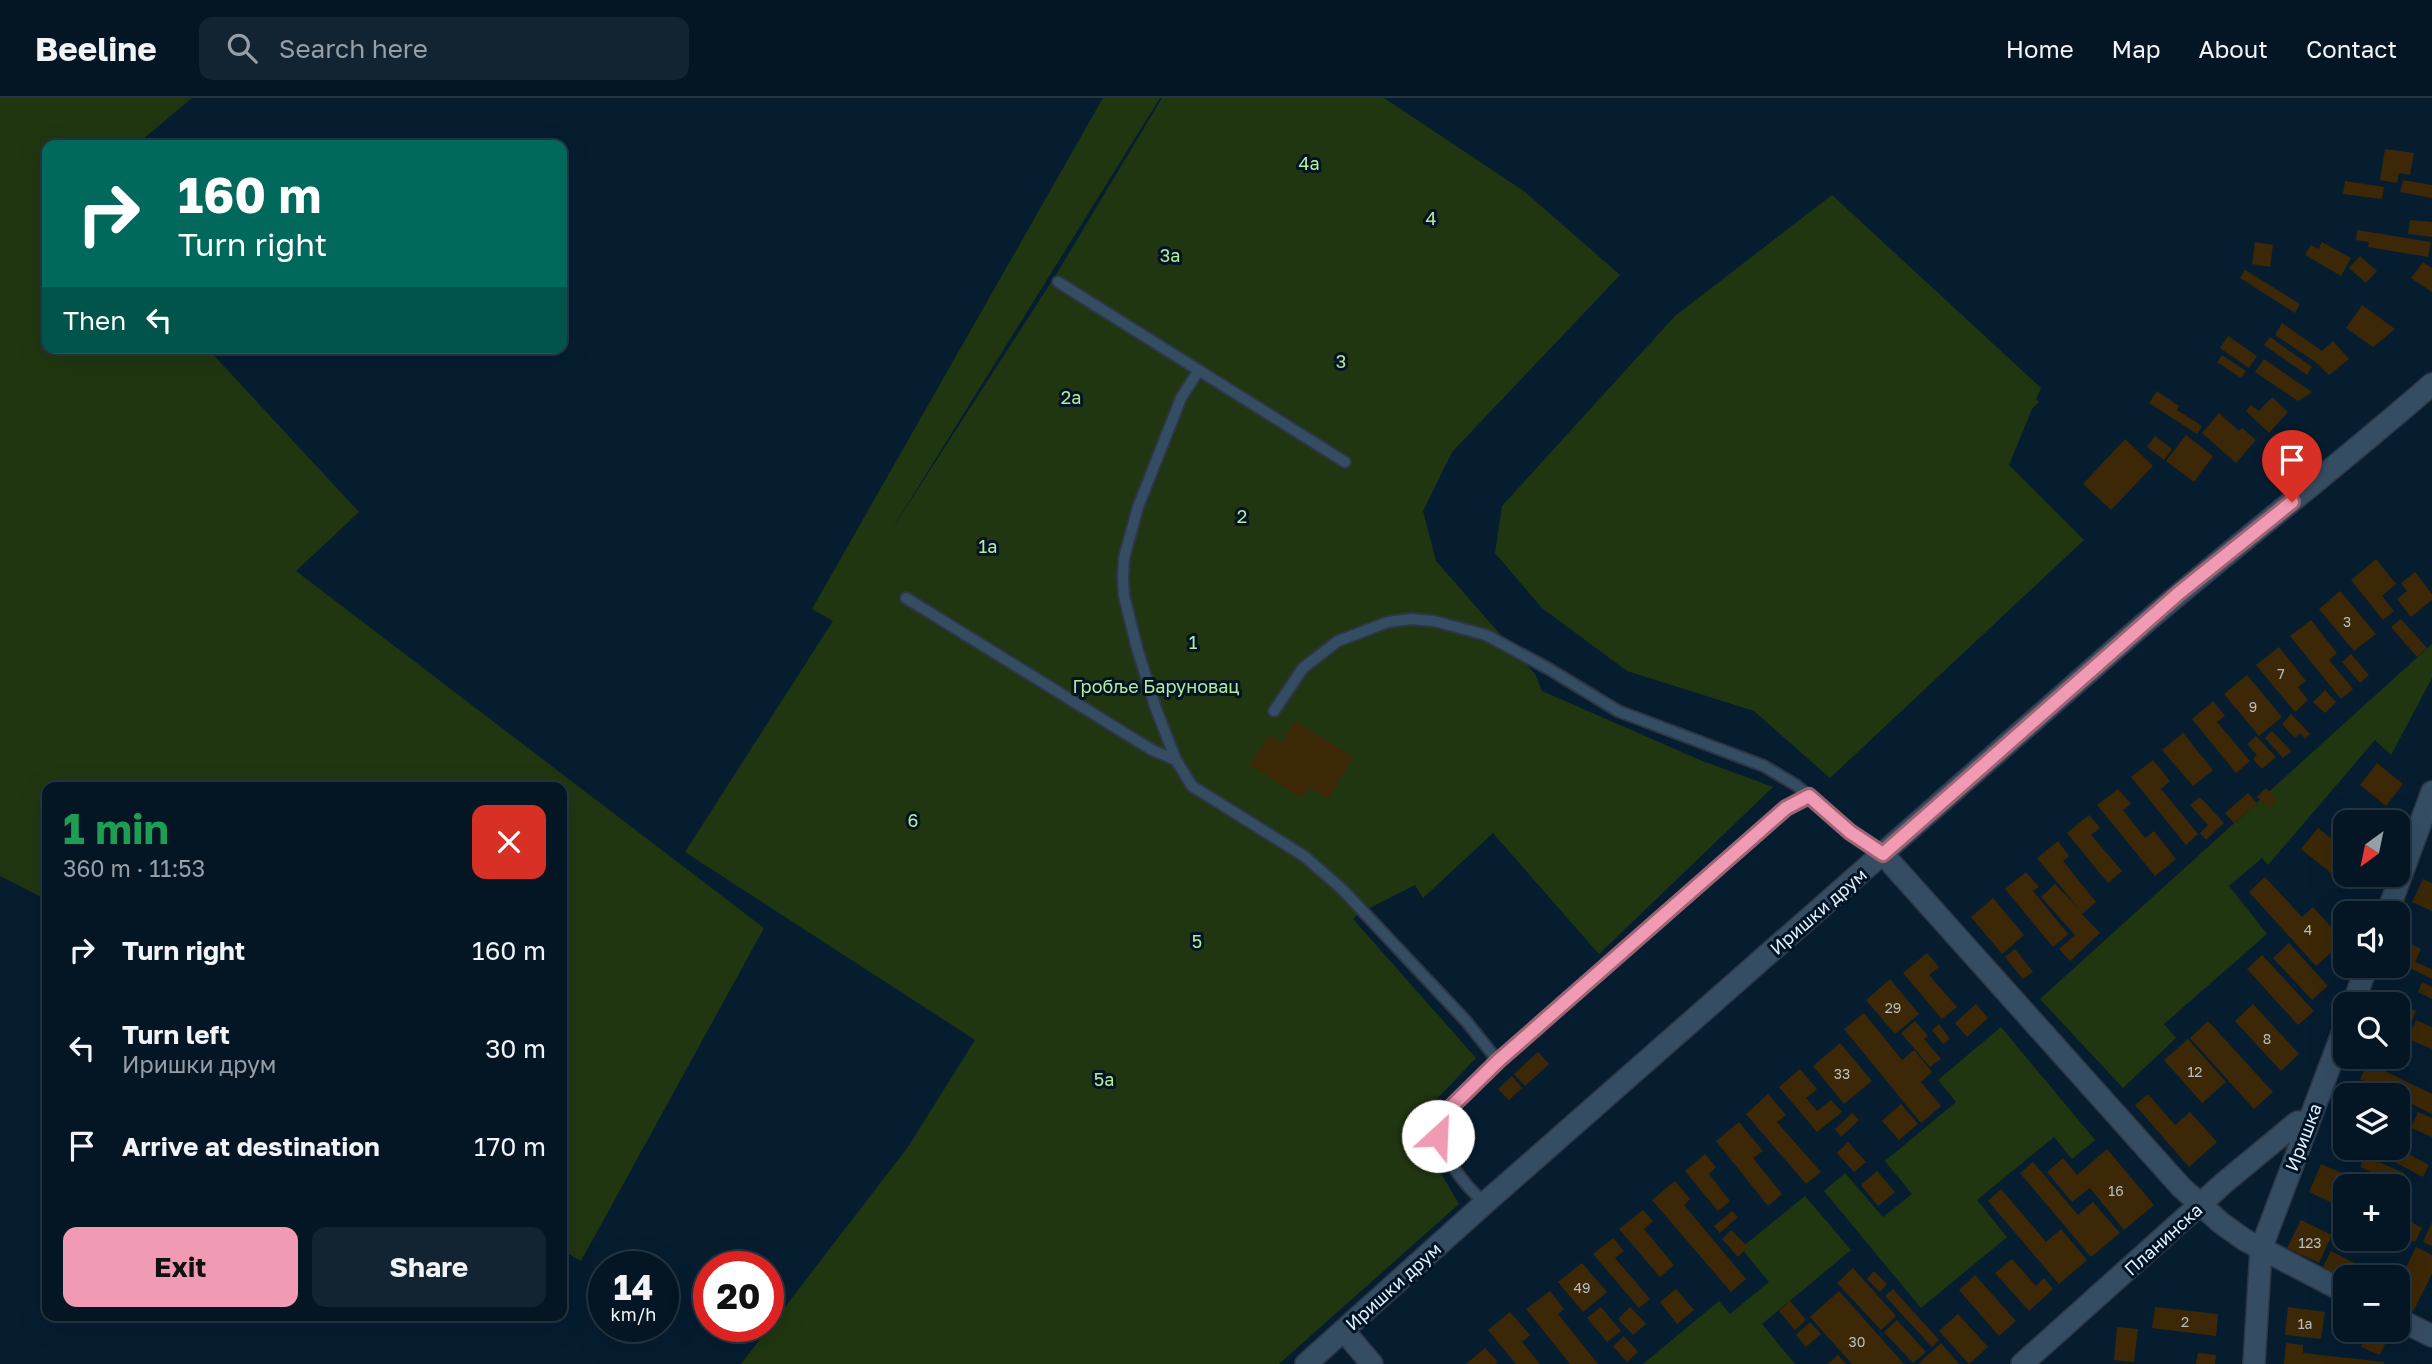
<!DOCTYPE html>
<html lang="en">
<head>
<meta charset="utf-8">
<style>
	body { margin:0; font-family:"Golos Text",sans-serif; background:#122331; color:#f1f3f6; height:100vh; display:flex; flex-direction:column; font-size:26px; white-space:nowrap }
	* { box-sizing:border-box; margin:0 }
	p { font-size:23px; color:#979fa6 }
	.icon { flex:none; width:38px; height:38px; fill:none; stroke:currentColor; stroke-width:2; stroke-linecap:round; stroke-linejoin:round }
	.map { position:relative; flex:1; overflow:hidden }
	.panel { position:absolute; left:42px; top:684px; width:525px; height:539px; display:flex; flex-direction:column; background:#041624; border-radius:14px; box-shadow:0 7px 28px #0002,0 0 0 2px #253541 }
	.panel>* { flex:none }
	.guide { position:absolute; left:42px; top:42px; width:525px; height:214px; border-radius:14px; box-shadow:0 7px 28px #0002,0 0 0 2px #253541; background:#00695c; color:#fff; overflow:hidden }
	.needle { width:46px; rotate:213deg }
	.fabs { position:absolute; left:2333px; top:712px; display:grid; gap:14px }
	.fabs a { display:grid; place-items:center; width:77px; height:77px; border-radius:14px; background:#041624; box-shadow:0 7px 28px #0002,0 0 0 2px #253541; font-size:35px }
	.speed { position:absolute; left:588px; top:1153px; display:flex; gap:14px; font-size:35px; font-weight:700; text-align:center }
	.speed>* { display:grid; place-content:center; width:91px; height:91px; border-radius:50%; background:#041624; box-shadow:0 7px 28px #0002,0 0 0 2px #253541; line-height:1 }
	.speed small { font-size:18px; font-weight:400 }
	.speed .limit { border:10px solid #d22; background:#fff; color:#111 }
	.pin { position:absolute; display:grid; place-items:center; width:60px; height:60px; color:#fff; margin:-72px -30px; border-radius:50% 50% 50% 0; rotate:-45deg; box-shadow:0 0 7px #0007 }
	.pin .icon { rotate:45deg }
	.me { position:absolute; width:77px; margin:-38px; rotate:25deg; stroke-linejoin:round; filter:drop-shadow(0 0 5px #0008) }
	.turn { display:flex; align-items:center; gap:24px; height:147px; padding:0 21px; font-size:32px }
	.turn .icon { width:91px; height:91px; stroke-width:2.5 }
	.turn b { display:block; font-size:49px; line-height:60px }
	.then { display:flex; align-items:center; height:66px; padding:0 21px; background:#0003; gap:14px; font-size:26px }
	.round { display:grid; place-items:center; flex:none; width:74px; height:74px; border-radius:14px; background:#122331 }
	.summary { display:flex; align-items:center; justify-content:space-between; height:119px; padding:0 21px }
	h1 { font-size:42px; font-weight:700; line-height:52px; color:#1e9e55 }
	.action { display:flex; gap:14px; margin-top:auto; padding:14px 21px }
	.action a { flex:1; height:80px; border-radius:14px; background:#f19ab3; color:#111; font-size:28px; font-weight:700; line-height:80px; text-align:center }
	.action a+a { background:#122331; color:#f1f3f6 }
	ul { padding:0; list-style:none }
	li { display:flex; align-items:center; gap:21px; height:98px; padding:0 21px }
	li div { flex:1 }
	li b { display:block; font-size:26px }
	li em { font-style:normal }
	header { display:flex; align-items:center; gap:42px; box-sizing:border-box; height:98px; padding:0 35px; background:#041624; border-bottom:2px solid #253541 }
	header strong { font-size:33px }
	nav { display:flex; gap:38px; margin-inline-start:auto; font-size:24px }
	.search { width:490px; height:63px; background:#122331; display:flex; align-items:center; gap:18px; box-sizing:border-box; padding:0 24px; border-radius:14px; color:#979fa6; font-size:26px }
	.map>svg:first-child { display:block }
	.green { fill:#203610 }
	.building { fill:#3c2806 }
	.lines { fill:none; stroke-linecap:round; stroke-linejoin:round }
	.service-casing { stroke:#2d3645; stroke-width:14 }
	.minor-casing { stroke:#2d3645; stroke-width:24 }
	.tertiary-casing { stroke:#2d3645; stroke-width:24 }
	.service { stroke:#354d63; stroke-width:10 }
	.minor { stroke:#354d63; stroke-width:21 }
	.tertiary { stroke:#354d63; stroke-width:21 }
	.route-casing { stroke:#9d6474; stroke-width:18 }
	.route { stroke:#f19ab3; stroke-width:12 }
	.labels { text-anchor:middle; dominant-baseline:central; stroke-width:6; stroke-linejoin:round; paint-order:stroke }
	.number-label { font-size:14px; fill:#b8bebf }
	.park-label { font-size:18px; fill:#b7eb98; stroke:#001426 }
	.street-label { font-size:18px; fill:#e2f0fd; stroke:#001426 }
</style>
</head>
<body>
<header>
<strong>Beeline</strong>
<div class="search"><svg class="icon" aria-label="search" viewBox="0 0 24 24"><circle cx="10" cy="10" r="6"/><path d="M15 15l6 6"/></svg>Search here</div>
<nav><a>Home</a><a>Map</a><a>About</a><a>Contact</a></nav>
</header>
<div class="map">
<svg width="2432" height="1266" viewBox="0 0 2432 1266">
	<rect width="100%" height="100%" fill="#061d30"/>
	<path class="green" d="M0,0H192L136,47H47V250H207L359,414L296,473L764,830L581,1163L562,1152V690H47V802L0,778Z
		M1103,0H1160L887,439L1057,175L1162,0H1384L1525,94L1620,177L1452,354L1423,413L1436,463L1535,576L1542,593L1700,662L1773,689L1599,856L1493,735L1423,800L1415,787L1358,816L1353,821L1476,960L1430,1008L1420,1040L1459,1106L1279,1266H741L908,1049L975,942L685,754L833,523L812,511Z
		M1832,97L2041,290L2036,301L2039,304L2032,311L2009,367L2084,442L1830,680L1754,613L1627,573L1542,510L1495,455L1502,408L1675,218Z
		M2432,546V580L2391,657L2375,642L2268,767L2262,760L2229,788L2267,836L2164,926L2176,940L2123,990L2040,901Z
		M2001,929L2095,1042L2072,1061L2054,1039L1977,1102L2007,1139L1921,1210L1824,1093L1845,1075L1883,1119L1912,1096L1885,1063L1956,1004L1938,982Z
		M1805,1098L1851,1152L1762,1226L1795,1266H1643L1719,1203L1730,1216L1769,1184L1741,1150Z"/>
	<path class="building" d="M2385,51L2414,55L2410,77L2399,75L2397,85L2380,82Z
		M2403,82L2432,87V100L2400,94Z
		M2345,83L2384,89L2382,101L2343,96Z
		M2410,122L2432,124V139L2408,136Z
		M2357,132L2431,144L2428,159L2368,149L2369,144L2356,142Z
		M2255,144L2273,147L2270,169L2252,166Z
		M2322,144L2351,160L2341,178L2305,157L2311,147L2318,151Z
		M2360,158L2377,173L2366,185L2349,170Z
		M2423,164L2432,170V194L2411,180Z
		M2245,172L2300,206L2295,215L2240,180Z
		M2362,207L2395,231L2373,249L2346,230Z
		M2282,225L2322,253L2333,243L2349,261L2329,277L2314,263L2275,237Z
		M2228,238L2257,258L2249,270L2220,250Z
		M2270,239L2312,269L2307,277L2264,247Z
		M2222,257L2246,273L2241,280L2217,264Z
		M2264,261L2312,294L2298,303L2255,274Z
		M2157,293L2179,308L2177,312L2202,328L2197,336L2149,305Z
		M2272,299L2288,314L2269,335L2246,313L2251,307L2259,313Z
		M2219,315L2239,333L2242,330L2256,342L2236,365L2202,335Z
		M2186,337L2213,358L2194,384L2166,363Z
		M2155,338L2172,351L2164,362L2147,349Z
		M2125,341L2153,368L2111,412L2083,386Z
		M2376,461L2396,486L2382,498L2394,513L2383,522L2351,482Z
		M2415,474L2432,496V502L2411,519L2397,501L2407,493L2401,485Z
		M2340,493L2376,536L2354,553L2319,511Z
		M2401,521L2427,550L2417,559L2391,529Z
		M2311,522L2337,555L2329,562L2353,591L2341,601L2290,538Z
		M2279,549L2306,583L2298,589L2308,602L2295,614L2256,567Z
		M2351,556L2369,577L2360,585L2342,564Z
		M2247,577L2282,619L2259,638L2224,596Z
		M2325,592L2336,604L2325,615L2313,604Z
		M2213,603L2225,618L2217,624L2250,663L2236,675L2192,621Z
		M2291,616L2310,636L2305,641L2300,635L2295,640L2282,626Z
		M1295,623L1353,659L1328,701L1309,689L1302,700L1250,667L1269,637L1282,645Z
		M2272,633L2291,653L2283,660L2265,640Z
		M2183,635L2213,672L2193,688L2162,652Z
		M2256,638L2276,659L2262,671L2253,661L2257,657L2247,646Z
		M2153,662L2170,683L2161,691L2198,736L2186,747L2131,679Z
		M2377,665L2403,686L2386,708L2360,687Z
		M2266,690L2278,702L2269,711L2257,699Z
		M2118,691L2131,706L2123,712L2145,740L2154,733L2176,761L2155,778L2097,707Z
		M2248,695L2257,705L2234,725L2225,715Z
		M2200,699L2224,725L2206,742L2200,735L2208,727L2190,707Z
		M2089,717L2100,730L2091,737L2122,773L2108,785L2067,735Z
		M2318,730L2345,751V777H2364L2352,792L2301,751Z
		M2058,743L2069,758L2063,763L2096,804L2082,816L2100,835L2070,863L2059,851L2075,837L2041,799L2055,786L2080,812L2037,760Z
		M2026,774L2039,789L2033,793L2068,836L2053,849L2005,791Z
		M2265,779L2302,819L2313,809L2344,843L2316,868L2249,794Z
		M2423,781L2432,785V813L2412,804Z
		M1993,800L2024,837L2002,856L1971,819Z
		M2401,841L2421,851L2415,864L2432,871V881L2398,864V849Z
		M2289,845L2328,888L2312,902L2273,860Z
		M2015,851L2033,874L2023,881L2005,859Z
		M1927,855L1939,869L1929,877L1957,909L1942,921L1903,875Z
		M2262,857L2314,913L2298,927L2247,871Z
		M1890,881L1919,916L1895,936L1866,902Z
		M2422,884L2432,889V901L2418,894Z
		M2377,898L2416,913L2405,940L2398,938V906H2373Z
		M1976,906L1988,920L1967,939L1955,925Z
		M2253,906L2299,956L2281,973L2235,923Z
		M1864,915L1902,962L1914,952L1932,974L1921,984L1941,1008L1921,1025L1844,931Z
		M2416,922L2432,929V951L2408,941Z
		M1915,923L1928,938L1924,941L1941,961L1930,969L1901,935Z
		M2208,923L2273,994L2254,1011L2190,940Z
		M1939,926L1950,941L1943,946L1932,932Z
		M2188,941L2226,984L2202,1005L2164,962Z
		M1840,945L1872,983L1844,1006L1813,968Z
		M1538,954L1549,966L1525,988L1514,976Z
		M2368,965L2432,996V1016L2360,981Z
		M1800,971L1817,991L1806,1000L1817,1013L1831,1002L1842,1014L1817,1034L1779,989Z
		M1512,978L1522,990L1509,1002L1498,991Z
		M2354,985L2382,998H2348Z
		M1768,996L1786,1017L1777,1024L1821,1074L1806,1086L1746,1016Z
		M2148,996L2175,1027L2190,1014L2217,1044L2189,1069L2135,1007Z
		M2398,1005L2406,1009L2398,1028Z
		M1901,1006L1918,1026L1899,1042L1882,1023Z
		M2418,1014L2432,1020V1039L2411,1030Z
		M1852,1015L1859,1022L1841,1039L1835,1031Z
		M1739,1024L1763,1053L1753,1060L1782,1096L1768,1108L1716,1043Z
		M1848,1044L1866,1064L1854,1074L1837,1055Z
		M2368,1050H2397L2429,1067L2423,1079Z
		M2107,1051L2154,1107L2124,1132L2090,1090L2072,1104L2047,1074L2063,1060L2077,1077Z
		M1705,1056L1716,1069L1709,1076L1730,1103L1718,1113L1685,1073Z
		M2365,1058L2404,1075L2398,1088H2375L2380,1078L2360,1069Z
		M2033,1064L2078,1117L2093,1104L2120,1135L2091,1159L2020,1075Z
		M2321,1066L2353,1080L2349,1088H2345V1111L2309,1094Z
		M1877,1073L1895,1094L1878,1108L1861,1087Z
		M1675,1083L1690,1101L1684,1107L1746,1181L1731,1194L1652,1102Z
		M2001,1091L2046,1144L2061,1131L2087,1162L2059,1186L1988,1103Z
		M2339,1110L2345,1112V1126L2334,1120Z
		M1643,1112L1653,1123L1644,1131L1674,1167L1660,1179L1619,1131Z
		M1732,1113L1738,1119L1720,1135L1714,1128Z
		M2398,1117L2422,1130L2415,1144L2398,1136Z
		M2301,1122L2332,1137L2319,1165L2287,1150Z
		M2432,1124V1148L2423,1144Z
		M1731,1132L1748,1149L1738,1159L1722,1141Z
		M1613,1140L1624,1153L1615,1160L1650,1201L1639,1210L1593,1156Z
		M2416,1149L2432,1157V1176L2413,1214L2398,1207V1186Z
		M2331,1153L2378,1177L2377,1180H2344L2323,1169Z
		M2012,1161L2036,1188L2044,1180L2053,1191L2029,1213L1995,1175Z
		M1582,1165L1607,1194L1583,1214L1558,1184Z
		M1853,1170L1896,1218L1881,1232L1837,1185Z
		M1874,1173L1887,1186L1880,1194L1867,1181Z
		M1975,1177L2016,1223L1999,1238L1959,1192Z
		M1676,1191L1694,1212L1677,1226L1660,1204Z
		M1893,1191L1939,1242L1932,1249L1885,1198Z
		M1550,1193L1564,1211L1558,1216L1598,1266H1570L1526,1211Z
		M1839,1193L1904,1266H1852L1810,1219Z
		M1790,1203L1806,1222L1795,1232L1779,1213Z
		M1601,1209L1621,1233L1607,1244L1587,1220Z
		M1630,1209L1646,1226L1633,1237L1618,1221Z
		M2155,1209L2218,1216L2216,1238L2152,1230Z
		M2288,1209L2325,1214L2321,1241L2285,1237Z
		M1510,1214L1530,1237L1522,1244L1540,1266H1516L1488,1232Z
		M1958,1216L1988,1249L1969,1266L1939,1233Z
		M1897,1222L1926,1254L1913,1265L1884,1234Z
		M1810,1224L1821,1236L1806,1249L1796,1237Z
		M2117,1229L2138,1231L2134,1264L2114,1262Z
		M1624,1238L1638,1254L1627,1264L1613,1248Z
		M2366,1238L2385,1246L2380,1257L2361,1249Z
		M1941,1245L1959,1266H1918Z
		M2286,1245L2303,1247V1255L2384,1264V1266H2284Z
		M1485,1250L1498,1264L1495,1266H1466Z
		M2198,1255L2216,1257L2215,1266H2196Z
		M1838,1257L1846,1266H1828Z"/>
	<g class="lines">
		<g class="service-casing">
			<path id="service" d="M1058,184L1345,364
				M1199,272L1181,300L1138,409L1124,460L1123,480L1124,498L1137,550L1156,611L1176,662L1192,688L1304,758L1342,791L1466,923L1498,963
				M906,500L1152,652L1176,662
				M1274,613L1303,570L1338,543L1388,524L1411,521L1434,523L1486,537L1549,571L1618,613L1764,668L1796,687L1850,734L1883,756
				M1485,1105C1466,1089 1434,1051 1441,1025C1446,1004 1522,942 1542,924C1623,853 1705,781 1786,710L1809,698"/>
		</g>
		<g class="minor-casing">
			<path id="minor" d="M1883,756L2181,1089L2221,1125L2245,1142L2345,1194
				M2387,816L2432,694
				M2353,906L2367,868
				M2398,1221L2432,1238
				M1344,1233L1372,1266
				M2022,1266L2225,1084L2295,1026L2298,1024L2308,1026
				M2254,1266L2261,1151L2345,928"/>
		</g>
		<g class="tertiary-casing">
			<path id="tertiary" d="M1306,1266L1485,1105L2123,544C2224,456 2331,374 2432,286"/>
		</g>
		<use href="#service" class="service"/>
		<use href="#minor" class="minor"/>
		<use href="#tertiary" class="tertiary"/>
	</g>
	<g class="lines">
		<g class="route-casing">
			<path id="route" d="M1438,1038L1441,1022L1451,1009L1498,963L1786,710L1809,698L1850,734L1883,756L2179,495L2292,404"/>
		</g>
		<use href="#route" class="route"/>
	</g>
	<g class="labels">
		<g class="number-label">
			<text x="2347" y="523">3</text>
			<text x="2281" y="575">7</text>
			<text x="2253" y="608">9</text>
			<text x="2308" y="831">4</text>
			<text x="1893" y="909">29</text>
			<text x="2267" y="940">8</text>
			<text x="2195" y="973">12</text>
			<text x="1842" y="975">33</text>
			<text x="2116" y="1092">16</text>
			<text x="2310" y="1144">123</text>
			<text x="1582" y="1189">49</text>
			<text x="2185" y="1223">2</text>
			<text x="2305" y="1225">1a</text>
			<text x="1857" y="1243">30</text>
		</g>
		<g class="park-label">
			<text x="1309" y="65">4a</text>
			<text x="1431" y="120">4</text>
			<text x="1170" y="157">3a</text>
			<text x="1341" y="263">3</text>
			<text x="1071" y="299">2a</text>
			<text x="1242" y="418">2</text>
			<text x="988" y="448">1a</text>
			<text x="1193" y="544">1</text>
			<text x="1156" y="588">Гробље Баруновац</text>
			<text x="913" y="722">6</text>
			<text x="1197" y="843">5</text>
			<text x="1104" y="981">5a</text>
		</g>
		<g class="street-label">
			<text transform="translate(1818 813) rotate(-41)">Иришки друм</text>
			<text transform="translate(2303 1039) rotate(-69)">Иришка</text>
			<text transform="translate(2163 1141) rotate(-42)">Планинска</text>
			<text transform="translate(1393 1188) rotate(-42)">Иришки друм</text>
		</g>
	</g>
</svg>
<div class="fabs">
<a><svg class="needle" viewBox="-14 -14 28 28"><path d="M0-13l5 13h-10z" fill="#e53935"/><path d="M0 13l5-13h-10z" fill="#979fa6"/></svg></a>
<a><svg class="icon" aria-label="sound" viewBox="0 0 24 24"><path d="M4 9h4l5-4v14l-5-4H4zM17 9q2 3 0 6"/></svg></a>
<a><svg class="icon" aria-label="search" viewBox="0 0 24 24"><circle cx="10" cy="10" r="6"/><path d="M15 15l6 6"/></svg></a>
<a><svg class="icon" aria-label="layers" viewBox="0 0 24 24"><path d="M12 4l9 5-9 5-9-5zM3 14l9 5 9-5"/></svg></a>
<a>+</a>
<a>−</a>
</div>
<div class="speed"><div>14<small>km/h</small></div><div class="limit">20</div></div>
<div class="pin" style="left:2292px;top:404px;background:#d93025"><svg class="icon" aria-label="arrive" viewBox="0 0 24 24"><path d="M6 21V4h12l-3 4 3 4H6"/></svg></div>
<svg class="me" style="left:1438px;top:1038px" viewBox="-20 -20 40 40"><circle r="19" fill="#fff"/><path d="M0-13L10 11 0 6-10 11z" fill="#f19ab3"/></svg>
<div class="guide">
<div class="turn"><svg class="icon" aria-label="right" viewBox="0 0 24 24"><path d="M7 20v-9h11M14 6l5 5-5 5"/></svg><div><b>160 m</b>Turn right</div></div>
<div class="then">Then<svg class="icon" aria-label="left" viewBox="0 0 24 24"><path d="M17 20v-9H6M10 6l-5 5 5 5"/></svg></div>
</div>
<section class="panel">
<div class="summary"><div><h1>1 min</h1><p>360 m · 11:53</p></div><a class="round" style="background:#d93025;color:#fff"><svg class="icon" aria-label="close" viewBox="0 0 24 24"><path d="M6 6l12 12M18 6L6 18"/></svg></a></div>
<ul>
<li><svg class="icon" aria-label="right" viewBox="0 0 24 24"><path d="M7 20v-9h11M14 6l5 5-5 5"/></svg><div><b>Turn right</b></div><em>160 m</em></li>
<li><svg class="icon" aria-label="left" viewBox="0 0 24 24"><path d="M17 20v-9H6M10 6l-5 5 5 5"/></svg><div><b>Turn left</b><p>Иришки друм</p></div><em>30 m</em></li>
<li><svg class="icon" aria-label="arrive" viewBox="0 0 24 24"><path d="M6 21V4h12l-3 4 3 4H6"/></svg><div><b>Arrive at destination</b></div><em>170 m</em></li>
</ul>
<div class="action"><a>Exit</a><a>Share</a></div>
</section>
</div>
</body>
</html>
